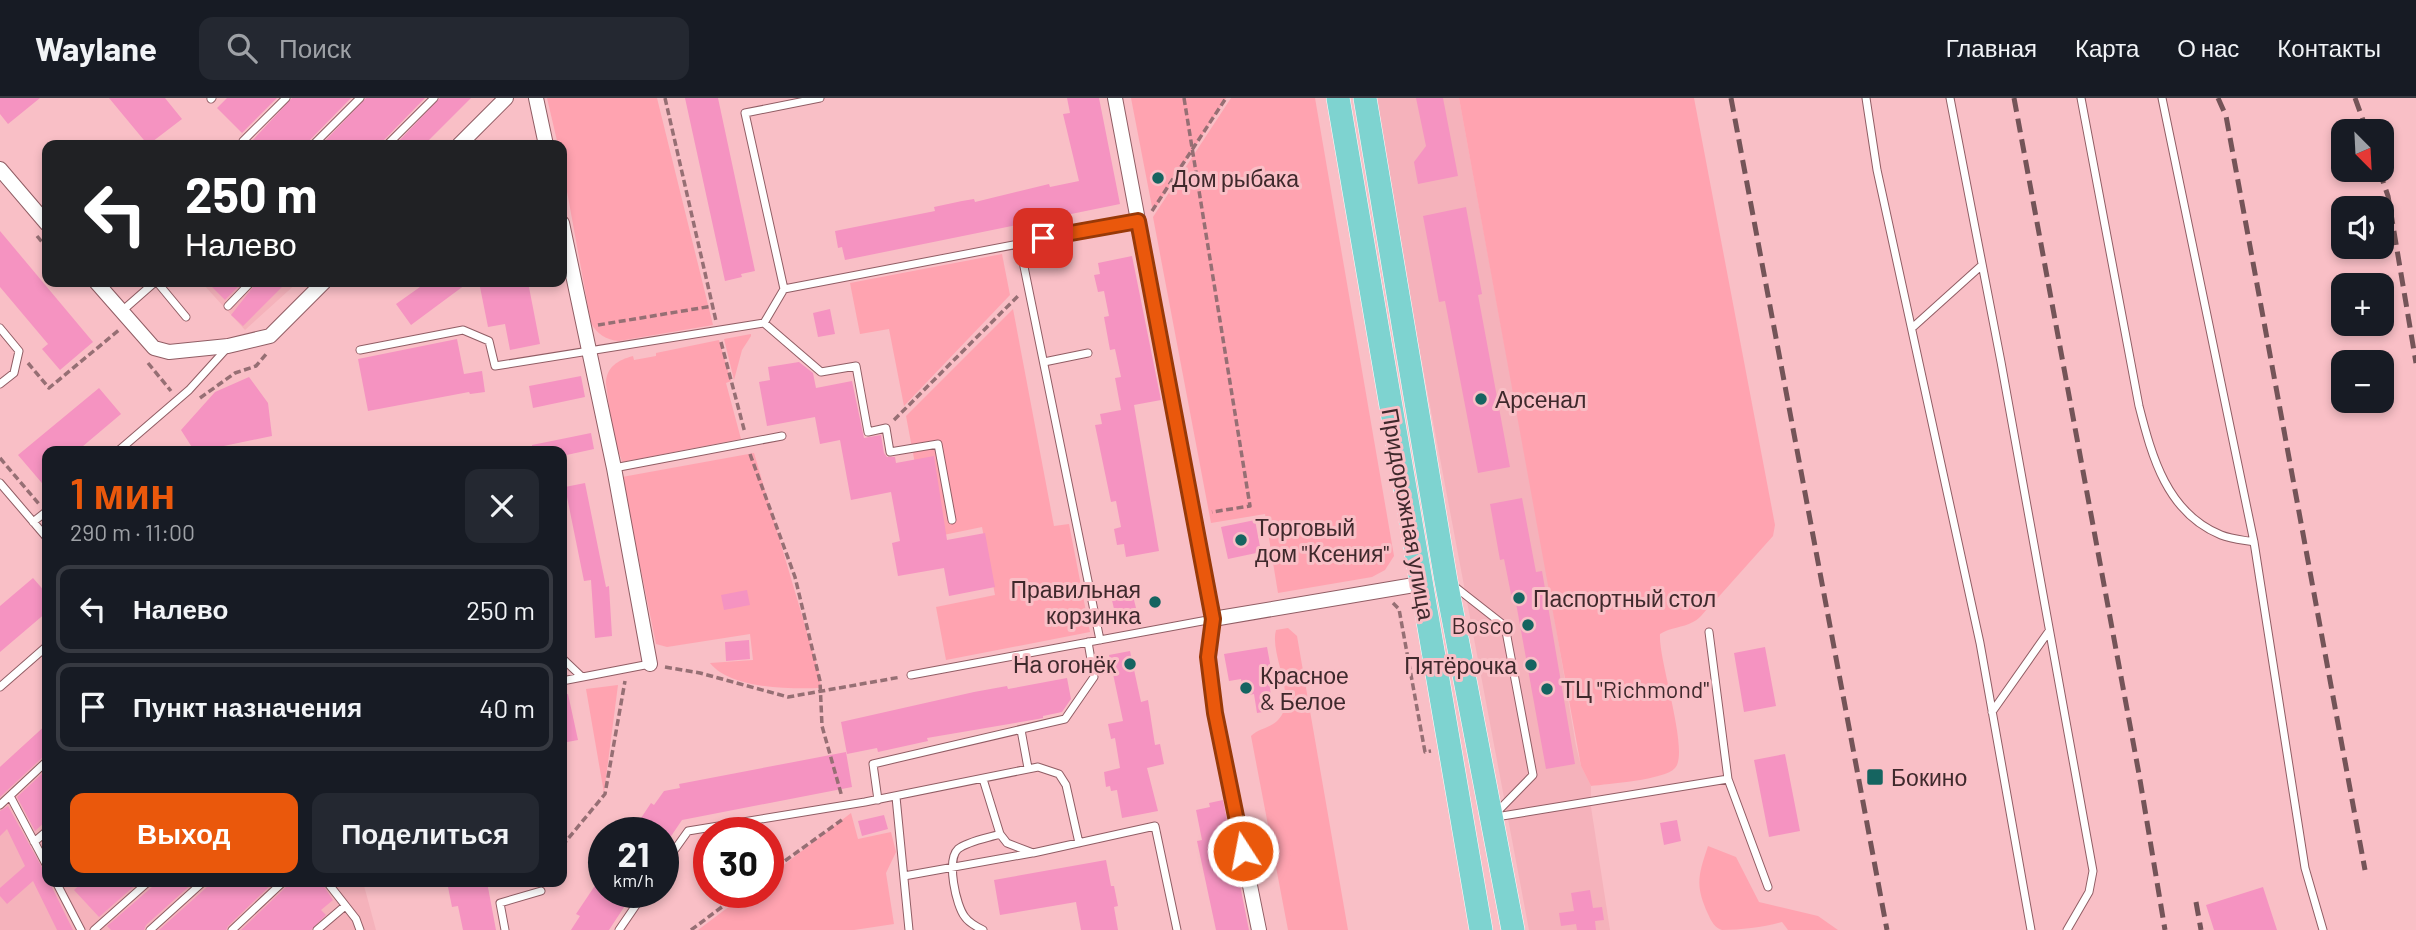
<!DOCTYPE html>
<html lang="ru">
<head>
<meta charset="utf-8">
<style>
	body { margin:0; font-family:Barlow,sans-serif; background:#242831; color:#f1f3f6; height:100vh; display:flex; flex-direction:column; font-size:26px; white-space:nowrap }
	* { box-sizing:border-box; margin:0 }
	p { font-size:23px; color:#9ea1a6 }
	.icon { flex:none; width:38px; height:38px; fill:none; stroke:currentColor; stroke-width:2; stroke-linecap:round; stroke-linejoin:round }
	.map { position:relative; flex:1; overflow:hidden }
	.details { position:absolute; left:42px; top:348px; width:525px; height:441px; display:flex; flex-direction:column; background:#171b24; border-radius:14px; box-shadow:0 4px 10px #0003 }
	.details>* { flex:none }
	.top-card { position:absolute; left:42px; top:42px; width:525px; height:147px; border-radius:14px; box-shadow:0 4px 10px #0003; background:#202124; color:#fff; overflow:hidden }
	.needle { width:46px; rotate:156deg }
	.fabs { position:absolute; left:2331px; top:21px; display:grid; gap:14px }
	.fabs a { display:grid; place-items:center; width:63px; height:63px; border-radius:14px; background:#171b24; box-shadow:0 4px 10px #0003; font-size:35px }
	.speed { position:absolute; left:588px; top:719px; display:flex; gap:14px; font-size:35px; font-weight:700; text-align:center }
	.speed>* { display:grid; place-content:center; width:91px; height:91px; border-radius:50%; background:#171b24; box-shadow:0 4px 10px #0003; line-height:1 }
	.speed small { font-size:18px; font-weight:400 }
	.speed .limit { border:10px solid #d22; background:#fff; color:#111 }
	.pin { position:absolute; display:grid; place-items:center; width:60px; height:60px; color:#fff; margin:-30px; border-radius:14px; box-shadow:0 4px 10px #0006 }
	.me { position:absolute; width:77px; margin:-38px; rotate:349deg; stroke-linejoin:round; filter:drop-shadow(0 0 5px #0008) }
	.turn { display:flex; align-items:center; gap:24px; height:147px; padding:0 28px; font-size:32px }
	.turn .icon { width:91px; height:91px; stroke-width:2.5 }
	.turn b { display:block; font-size:49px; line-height:60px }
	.round { display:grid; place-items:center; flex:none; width:74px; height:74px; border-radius:14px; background:#242831 }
	.headline { display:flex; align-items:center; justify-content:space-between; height:119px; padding:0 28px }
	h1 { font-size:42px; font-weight:600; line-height:52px; color:#ea580c }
	.primary-button { display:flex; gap:14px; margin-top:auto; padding:14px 28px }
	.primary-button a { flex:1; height:80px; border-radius:14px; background:#ea580c; color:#fff; font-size:28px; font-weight:600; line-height:80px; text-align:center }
	.primary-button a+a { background:#242831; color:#f1f3f6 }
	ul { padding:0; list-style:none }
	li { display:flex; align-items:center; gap:21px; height:88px; margin:0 14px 10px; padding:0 14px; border:4px solid #363941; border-radius:14px }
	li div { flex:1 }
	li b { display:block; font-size:26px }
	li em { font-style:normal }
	header { display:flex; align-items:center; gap:42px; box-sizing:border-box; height:98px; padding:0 35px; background:#171b24; border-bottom:2px solid #363941 }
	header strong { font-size:33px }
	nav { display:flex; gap:38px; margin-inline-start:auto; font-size:24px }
	.search { width:490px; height:63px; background:#242831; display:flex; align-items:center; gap:18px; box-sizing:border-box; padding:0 24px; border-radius:14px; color:#9ea1a6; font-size:26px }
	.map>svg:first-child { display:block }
	.built { fill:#f5b2bb }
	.green { fill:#ffa3b0 }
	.building { fill:#f593c1 }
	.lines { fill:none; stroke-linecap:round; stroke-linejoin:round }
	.service-casing { stroke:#905d64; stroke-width:9 }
	.minor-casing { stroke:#905d64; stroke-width:16 }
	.primary-casing { stroke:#fff; stroke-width:24 }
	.path { stroke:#966f74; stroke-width:3.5; stroke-dasharray:7 3.5; stroke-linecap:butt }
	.service { stroke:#fff; stroke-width:7 }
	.minor { stroke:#fff; stroke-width:14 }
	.primary { stroke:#7ed3d0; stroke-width:23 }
	.rail { stroke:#745458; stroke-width:5; stroke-dasharray:14 7; stroke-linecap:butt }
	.route-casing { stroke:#983908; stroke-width:18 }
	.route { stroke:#ea580c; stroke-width:12 }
	.poi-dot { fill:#156460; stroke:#f9bfc6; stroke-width:2.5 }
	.labels { text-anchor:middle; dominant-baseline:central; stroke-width:6; stroke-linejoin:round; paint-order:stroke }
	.poi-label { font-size:23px; fill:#3f292c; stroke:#f9bfc6; text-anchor:start }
	.street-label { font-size:23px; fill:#3f292c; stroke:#f9bfc6 }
</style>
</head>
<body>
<header>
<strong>Waylane</strong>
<div class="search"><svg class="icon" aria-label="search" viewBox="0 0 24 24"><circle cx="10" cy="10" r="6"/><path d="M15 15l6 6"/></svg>Поиск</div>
<nav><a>Главная</a><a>Карта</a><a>О нас</a><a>Контакты</a></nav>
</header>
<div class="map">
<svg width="2416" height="832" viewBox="0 0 2416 832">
	<rect width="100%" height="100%" fill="#f9bfc6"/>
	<path class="built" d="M1372,0H1459L1549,488L1576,648L1581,668L1591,688V709L1610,832H1529Z
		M205,184H298L245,232L203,186Z
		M47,626V784H363L376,832H0V669Z"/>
	<path class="green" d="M547,0H657L713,227L619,243C606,242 597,236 591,225L562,66V47H558Z
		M1131,0H1226L1153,114Z
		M1231,0H1315L1394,458L1385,472L1372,479L1278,495L1265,416L1211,425L1153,119Z
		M1459,0H1694L1775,427L1773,438L1714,504C1706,510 1702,520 1693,524C1682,530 1671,529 1660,536C1658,561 1690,655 1675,670C1665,682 1607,686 1591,688L1581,668Z
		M1002,156L1010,197L904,308L889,231L860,236L850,185Z
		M1013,211L1054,428L1069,426L1090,534L946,562L936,509L995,497L982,429L929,440L906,318Z
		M751,236V238L742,252L734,282L724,241Z
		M719,242L731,283L726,285L741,341L622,364L613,336L606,286C606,269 618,262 633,258L634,262L656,258V255Z
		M754,355L819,575L821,590C789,591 731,591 710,565L753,562L750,536L667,549L656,546L622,379Z
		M1288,530L1297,538L1348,832H1288L1251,638C1259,630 1271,630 1278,622C1299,601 1269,557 1276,532Z
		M618,587L604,695L586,591Z
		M851,715L858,741L891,734L896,754L886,775L894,826L854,832H698L747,795L768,794V779Z
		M1708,748L1736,759L1759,804L1818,818L1838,832H1788L1782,824C1764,829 1741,832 1722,832C1715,830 1711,823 1708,816C1695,787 1698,778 1708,748Z"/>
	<path class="building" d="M0,0H40L8,26L0,16Z
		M109,0H165L182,21L148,47Z
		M227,0H277L242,35L217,10Z
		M292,0H351L309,43L307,47H254L251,44Z
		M366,0H425L383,43L381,47H321Z
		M440,0H471L424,47H395Z
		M685,0H718L755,173L741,176L742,179L725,183Z
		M1067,0H1099L1120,106L845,162L842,149L838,150L835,133L935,113L934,109L962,103L974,101L975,104L1049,86L1050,89L1079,83L1063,16L1070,15Z
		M1416,0H1443L1458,78L1418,86L1414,64L1426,48Z
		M1466,109L1482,196L1478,197L1510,369L1478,375L1445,203L1439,204L1423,118Z
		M0,133L93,244L60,272L42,251L48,246L0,189Z
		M1132,158L1161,302L1134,307L1159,453L1126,459L1124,446L1117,447L1114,431L1121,429L1116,403L1111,404L1095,327L1102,326L1100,316L1121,312L1115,280L1121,279L1115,251L1110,252L1104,219L1109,218L1104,193L1098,194L1094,177L1100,176L1098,165Z
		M207,184H243L225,202Z
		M257,184H287L243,228L231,217Z
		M427,184H469L411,227L396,206Z
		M479,184H528L540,246L510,252L505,226L488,229Z
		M830,211L835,236L818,239L813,215Z
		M457,241L464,276L482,273L485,294L470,296L469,294L368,313L358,261Z
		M799,264L813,275L816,290L852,283L864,340L881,337L884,355L887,359H895L896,365L934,358L947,442L985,435L995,489L949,498L944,470L898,478L892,445L900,443L891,394L851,402L840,342L820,346L815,319L767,328L759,284L770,282L768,269Z
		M581,278L585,299L533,310L529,288Z
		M249,279L268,305L272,338L195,354L181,332L215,294Z
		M99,290L121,316L76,354H47V391L18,357Z
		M591,335L594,351L562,358V354H532V347Z
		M585,385L606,489L609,488L612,538L595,540L591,482L584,483L565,389Z
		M1522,400L1536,474L1542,473L1575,666L1546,671L1516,505L1513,506L1504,461L1500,462L1490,406Z
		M1255,422L1261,454L1228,461L1221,429Z
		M33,480L47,496V514L0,554V508Z
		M1131,490L1136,510L1115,515L1110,494Z
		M747,492L750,507L724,512L721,497Z
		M749,542L750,561L726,563L725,544Z
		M1267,549L1272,576H1268L1273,612L1257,615L1254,596L1244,598L1241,581L1229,583L1224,556Z
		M1765,549L1776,608L1744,614L1734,555Z
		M1130,553L1141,604L1148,602L1155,647L1160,646L1164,666L1147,670L1158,713L1122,720L1117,692L1111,693L1110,688L1106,689L1104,674L1120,670L1115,640L1111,641L1108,626L1123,623L1109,557Z
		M1067,580L1071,601L1062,614L1043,618V620L1038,621L927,640L928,643L878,654L877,650L847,656L841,624L974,594L1007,588L1008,591Z
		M568,596L578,642L562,645V597Z
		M47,626V657L43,659L0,699V669Z
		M846,654L852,689L682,722L663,750V735H636L642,726L639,723L651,705L654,707L664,693L680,690L679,686Z
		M1785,656L1800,733L1769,739L1754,662Z
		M47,671V722L35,733L17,699Z
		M1223,702L1249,832H1216L1197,743L1202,742L1196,712L1210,709L1209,705Z
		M8,708L44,773L73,832H57L33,783L7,806L0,798V790L25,768L7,731L0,738V713Z
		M884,717L888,731L862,738L858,723Z
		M1677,722L1681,743L1664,747L1660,725Z
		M1106,762L1111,788H1114L1118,808L1114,809L1118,832H1081L1076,804L1000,817L994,782Z
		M604,774V794H634L609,832H571L580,818L576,816Z
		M83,784H139L99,819L74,792Z
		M154,784H194L146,827L144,832H111L107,828L152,789Z
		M209,784H274L228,828L226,832H159L207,789Z
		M289,784H321L333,802L321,812L326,817L311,832H241L287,788Z
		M454,784H487L496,832H463L458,808L452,809L448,789L454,788Z
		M2263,789L2277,832H2214L2206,807Z
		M1590,792L1593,810L1602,809L1604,822L1595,823L1596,832H1577L1576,826L1561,828L1559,815L1574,813L1571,795Z"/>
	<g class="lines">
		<g class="service-casing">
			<path id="service" d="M1866,0L1877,72L1980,545L2031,832
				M1950,0L2001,264L2093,773L2089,794L2067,832
				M2081,0L2139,308C2152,359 2167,415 2221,437C2231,441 2243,442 2254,444
				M2162,0L2254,444L2305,770L2323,832
				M211,1L212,0
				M243,43L286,0
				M313,47L360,0
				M387,47L434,0
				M1019,144L1100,542
				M157,184L186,219
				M784,191L745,15L820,0
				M228,208L251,184
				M122,213L155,184
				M764,225L821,274L856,268L868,334L886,330L890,354L938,346L952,422
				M0,230L19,253L14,275L0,286
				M1912,230L1982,167
				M360,252L463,232L489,243L495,268L764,225L784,191L1138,123
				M1044,264L1088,255
				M117,354L189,292L228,249
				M614,370L782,338
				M0,385L47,440
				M33,424L47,413
				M1454,488L1505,528L1533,677L1494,717
				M1709,534L1728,681L1768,789
				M562,560L582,579
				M911,577L1213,521
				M562,583L650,566
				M0,589L47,548
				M1992,614L2049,533
				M1021,632L1028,670
				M983,681L1000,736
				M10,698L47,768
				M896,699L909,832
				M878,702L873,666L1065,621L1094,579L1088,544
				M0,707L47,663
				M1496,719L1728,681
				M34,744L47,733
				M663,768L688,733L865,704L1038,669L1059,676L1066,687L1079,745
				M904,778L1032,755
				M56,784L81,832
				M327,784L356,821L360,832
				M94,832L148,784
				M150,832L203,784
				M232,832L283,784
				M317,832L345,808
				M505,832L500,805L541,793
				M619,832L645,794
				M983,832C977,829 969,825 965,819C956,808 946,762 958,751C968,743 988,740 1000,736L1007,745L1033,755L1155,728L1177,832"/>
		</g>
		<g class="minor-casing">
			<path id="minor" d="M536,0L546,47
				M1115,0L1213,521L1208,559L1215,615L1259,832
				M459,47L506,0
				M0,71L47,126
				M562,125L614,370L650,566
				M96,184L154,250L169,254L228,248L270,238L324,184
				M1213,521L1420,486"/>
		</g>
		<g class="primary-casing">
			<path id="primary" d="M1338,0L1481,832
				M1365,0L1446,483L1513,832"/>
		</g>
		<path class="path" d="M665,0L716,223
			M1184,0L1250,408L1212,414
			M1152,113L1226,0
			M37,138L47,150
			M598,227L713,208
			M721,244L745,335
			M28,265L49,290L119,232
			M148,265L171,293
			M200,300L235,275L256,268L267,255
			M894,322L1019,197
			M750,356L795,479L820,583L822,628L842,699
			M0,360L39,406
			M1393,505L1399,511L1425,654L1431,653
			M665,569L700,575L788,599L901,579
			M562,748L605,696L625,583
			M768,775L843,721
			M691,832L742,794"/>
		<use href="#service" class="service"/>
		<use href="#minor" class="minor"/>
		<use href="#primary" class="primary"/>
		<path class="rail" d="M1731,0L1887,832
			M2014,0L2139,676L2165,832
			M2218,0L2226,18L2365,772
			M2355,0L2367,33
			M2379,72L2388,98L2416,265
			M2196,804L2201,832"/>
	</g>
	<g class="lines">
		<g class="route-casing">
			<path id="route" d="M1043,140L1138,123L1213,521L1208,559L1215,615L1243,753"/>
		</g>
		<use href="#route" class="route"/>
	</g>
	<g class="poi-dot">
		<circle cx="1158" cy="80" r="7"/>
		<circle cx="1481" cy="301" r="7"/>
		<circle cx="1241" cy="442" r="7"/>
		<circle cx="1519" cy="500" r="7"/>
		<circle cx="1155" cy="504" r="7"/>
		<circle cx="1528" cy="527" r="7"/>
		<circle cx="1130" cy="566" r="7"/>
		<circle cx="1531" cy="567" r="7"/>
		<circle cx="1246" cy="590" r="7"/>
		<circle cx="1547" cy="591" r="7"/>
		<rect x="1866" y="670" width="18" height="18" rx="3.5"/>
	</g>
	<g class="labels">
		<g class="poi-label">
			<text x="1172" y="80">Дом рыбака</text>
			<text x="1495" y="301">Арсенал</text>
			<text x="1255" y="429">Торговый<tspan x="1255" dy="26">дом "Ксения"</tspan></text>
			<text x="1141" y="491" text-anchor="end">Правильная<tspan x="1141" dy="26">корзинка</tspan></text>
			<text x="1533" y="500">Паспортный стол</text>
			<text x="1514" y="527" text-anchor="end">Bosco</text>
			<text x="1116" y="566" text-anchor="end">На огонёк</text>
			<text x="1517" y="567" text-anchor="end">Пятёрочка</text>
			<text x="1260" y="577">Красное<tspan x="1260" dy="26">&amp; Белое</tspan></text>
			<text x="1561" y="591">ТЦ "Richmond"</text>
			<text x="1891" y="679">Бокино</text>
		</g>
		<g class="street-label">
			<text transform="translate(1409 416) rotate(80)">Придорожная улица</text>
		</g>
	</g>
</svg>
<div class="fabs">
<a><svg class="needle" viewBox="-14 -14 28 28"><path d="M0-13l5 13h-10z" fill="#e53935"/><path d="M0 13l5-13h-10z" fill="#9ea1a6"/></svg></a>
<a><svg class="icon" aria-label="sound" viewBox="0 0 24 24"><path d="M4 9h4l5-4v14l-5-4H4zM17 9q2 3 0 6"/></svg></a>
<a>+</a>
<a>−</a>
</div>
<div class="speed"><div>21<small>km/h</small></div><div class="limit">30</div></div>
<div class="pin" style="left:1043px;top:140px;background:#d93025"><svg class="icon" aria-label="arrive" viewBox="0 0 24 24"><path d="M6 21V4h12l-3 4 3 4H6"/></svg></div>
<svg class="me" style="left:1243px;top:753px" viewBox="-20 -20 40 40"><circle r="17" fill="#ea580c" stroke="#fff" stroke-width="3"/><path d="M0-11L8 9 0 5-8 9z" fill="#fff"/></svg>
<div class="top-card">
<div class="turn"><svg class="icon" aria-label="left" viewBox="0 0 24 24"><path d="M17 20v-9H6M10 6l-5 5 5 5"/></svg><div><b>250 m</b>Налево</div></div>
</div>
<section class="details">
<div class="headline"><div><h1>1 мин</h1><p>290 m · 11:00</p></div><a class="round"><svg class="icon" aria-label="close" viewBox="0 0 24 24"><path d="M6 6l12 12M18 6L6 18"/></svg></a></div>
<ul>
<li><svg class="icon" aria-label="left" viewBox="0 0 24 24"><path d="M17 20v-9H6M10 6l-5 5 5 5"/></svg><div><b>Налево</b></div><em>250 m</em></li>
<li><svg class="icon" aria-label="arrive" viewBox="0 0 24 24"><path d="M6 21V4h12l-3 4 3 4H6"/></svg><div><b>Пункт назначения</b></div><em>40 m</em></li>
</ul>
<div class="primary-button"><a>Выход</a><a>Поделиться</a></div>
</section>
</div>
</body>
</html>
